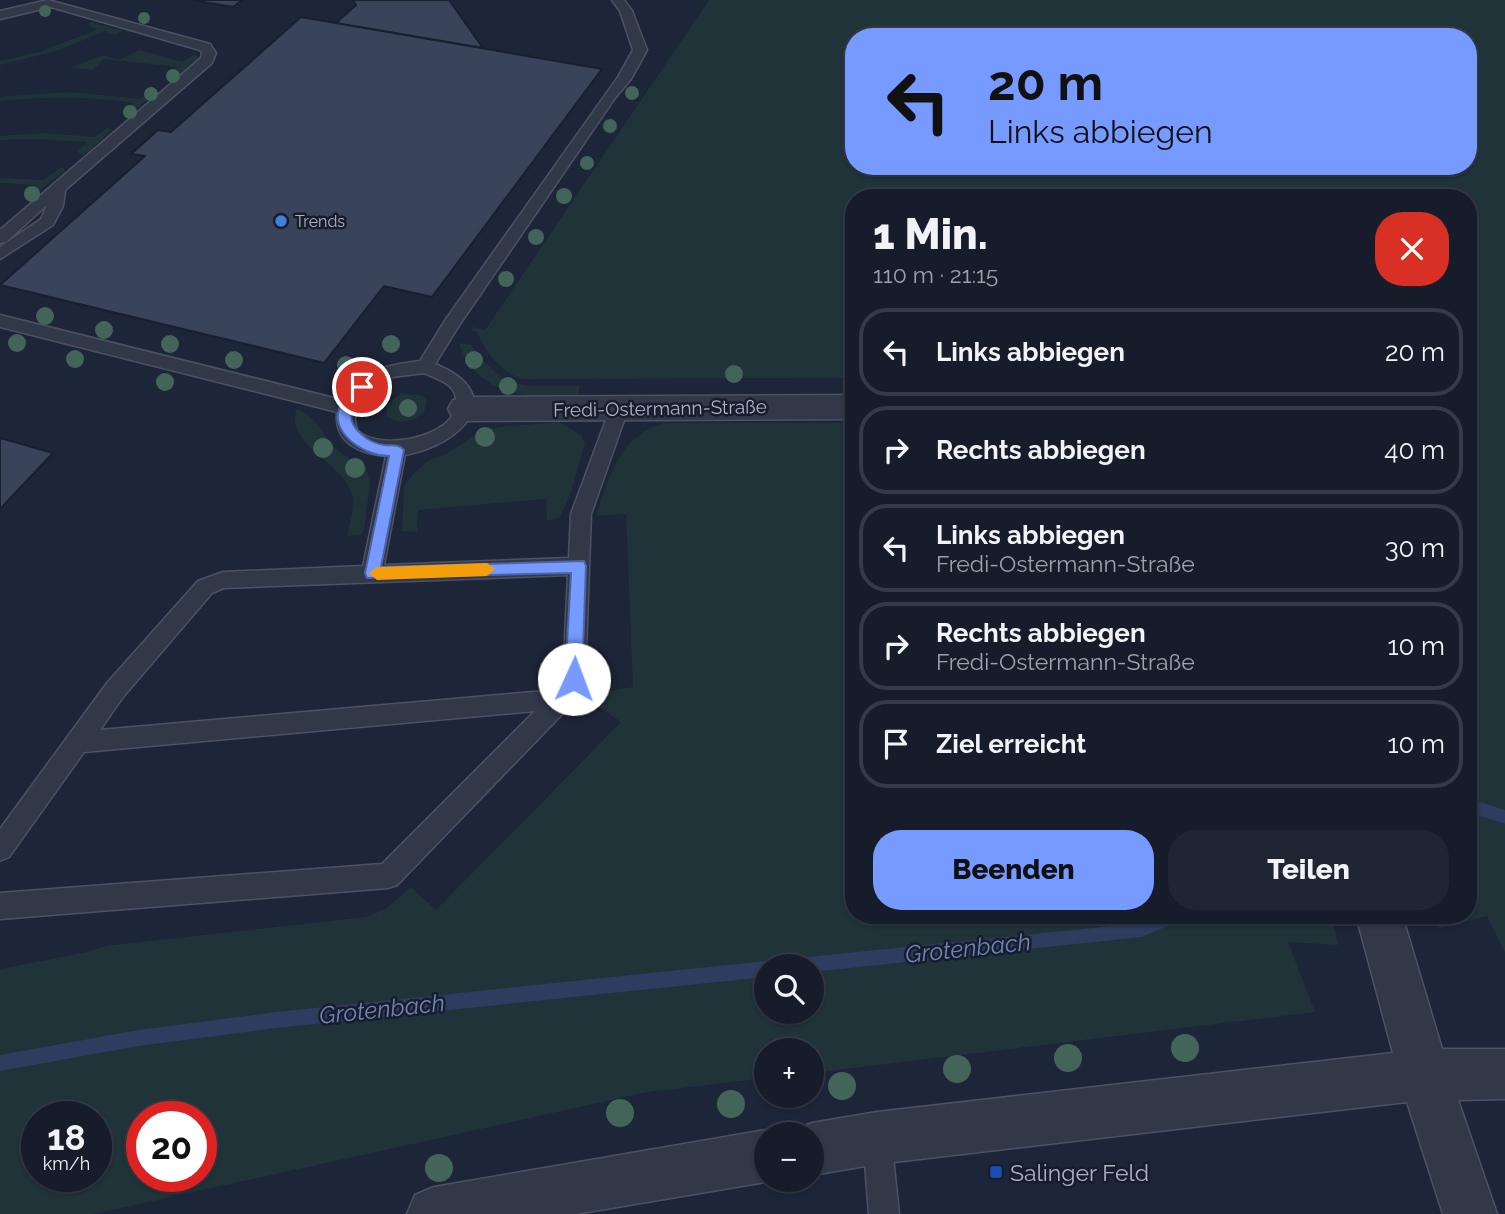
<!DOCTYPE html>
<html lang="de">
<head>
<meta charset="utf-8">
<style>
	body { margin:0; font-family:Raleway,sans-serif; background:#1f2532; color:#f1f3f6; height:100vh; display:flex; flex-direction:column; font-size:26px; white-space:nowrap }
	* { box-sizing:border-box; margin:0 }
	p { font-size:23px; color:#9ea1a8 }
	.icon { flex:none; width:38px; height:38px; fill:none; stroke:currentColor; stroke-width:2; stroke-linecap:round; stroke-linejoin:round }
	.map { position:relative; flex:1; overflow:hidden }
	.sheet { position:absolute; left:845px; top:189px; width:632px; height:735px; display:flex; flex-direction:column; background:#161c2a; border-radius:28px; box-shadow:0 2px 5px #0004,0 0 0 2px #353a47 }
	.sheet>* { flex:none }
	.banner { position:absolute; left:845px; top:28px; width:632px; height:147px; border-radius:28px; box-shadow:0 2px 5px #0004,0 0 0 2px #353a47; background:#769aff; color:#111; overflow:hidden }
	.controls { position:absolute; left:754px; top:954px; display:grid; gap:14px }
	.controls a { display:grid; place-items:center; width:70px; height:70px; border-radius:50%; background:#161c2a; box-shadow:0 2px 5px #0004,0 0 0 2px #353a47; font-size:35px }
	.speed { position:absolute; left:21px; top:1101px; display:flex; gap:14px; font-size:35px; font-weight:700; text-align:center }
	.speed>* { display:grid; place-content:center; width:91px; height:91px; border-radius:50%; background:#161c2a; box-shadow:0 2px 5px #0004,0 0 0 2px #353a47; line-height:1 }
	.speed small { font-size:18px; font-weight:400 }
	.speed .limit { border:10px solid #d22; background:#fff; color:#111 }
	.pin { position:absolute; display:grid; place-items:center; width:60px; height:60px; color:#fff; margin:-30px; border:4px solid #fff; border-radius:50%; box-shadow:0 2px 7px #0007 }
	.me { position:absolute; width:77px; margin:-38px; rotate:2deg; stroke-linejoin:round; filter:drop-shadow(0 0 5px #0008) }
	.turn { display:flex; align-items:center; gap:24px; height:147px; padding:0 28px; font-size:32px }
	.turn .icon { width:91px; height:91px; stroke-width:2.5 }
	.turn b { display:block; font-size:49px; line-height:60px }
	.round { display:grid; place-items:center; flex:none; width:74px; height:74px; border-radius:28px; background:#1f2532 }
	.overview { display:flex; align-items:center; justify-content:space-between; height:119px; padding:0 28px }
	h1 { font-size:42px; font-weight:800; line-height:52px }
	.button { display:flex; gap:14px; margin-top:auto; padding:14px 28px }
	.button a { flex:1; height:80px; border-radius:28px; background:#769aff; color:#111; font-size:28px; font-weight:800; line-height:80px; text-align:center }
	.button a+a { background:#1f2532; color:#f1f3f6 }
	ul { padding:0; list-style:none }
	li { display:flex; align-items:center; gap:21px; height:88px; margin:0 14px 10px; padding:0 14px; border:4px solid #353a47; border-radius:28px }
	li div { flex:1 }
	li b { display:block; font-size:26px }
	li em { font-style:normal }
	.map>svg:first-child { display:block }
	.green { fill:#1f3339; fill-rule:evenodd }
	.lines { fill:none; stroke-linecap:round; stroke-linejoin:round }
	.stream { fill:#2d3c5f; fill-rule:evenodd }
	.building { fill:#394359; stroke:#191f2f; stroke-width:2 }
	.lane-casing { stroke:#4c5264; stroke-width:3 }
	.street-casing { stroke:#4c5264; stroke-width:3 }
	.lane { fill:#313848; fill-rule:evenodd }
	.street { fill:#313848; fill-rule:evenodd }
	.tree { fill:#426459 }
	.route { fill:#769aff; stroke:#4d64a6; stroke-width:2 }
	.slow { fill:#f59e0b }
	.shop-dot { fill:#3f7fe0; stroke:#171d2d; stroke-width:2.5 }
	.transit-dot { fill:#1a4fb4; stroke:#171d2d; stroke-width:2.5 }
	.labels { text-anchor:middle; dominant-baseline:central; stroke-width:5; stroke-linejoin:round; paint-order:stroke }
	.far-poi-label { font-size:16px; fill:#abb2c6; stroke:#171d2d; text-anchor:start }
	.street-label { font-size:19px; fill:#abb2c6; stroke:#171d2d }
	.near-poi-label { font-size:23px; fill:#abb2c6; stroke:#171d2d; text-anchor:start }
	.near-water-label { font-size:24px; font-style:italic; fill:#7084b2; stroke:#171d2d }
</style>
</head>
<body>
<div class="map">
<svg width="1505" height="1214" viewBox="0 0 1505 1214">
	<rect width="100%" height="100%" fill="#1d2538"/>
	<path class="green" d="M709,0H1505V953L1487,916L1439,928L1435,915H1468V198H854V378L522,379C500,372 486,352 477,332L471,330L473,327L485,330ZM854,37H1468V166H854Z
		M91,22L123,31L116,35L104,31L57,51L0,65V61L39,52L96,30L88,25Z
		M140,50L182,62L195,54L199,57L176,77L169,76L178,67L104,59L93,70L70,68L103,55L118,60Z
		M152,90L158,91L130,114L124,113L133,103C89,96 45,97 0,101V97L8,96L70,92L141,99Z
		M107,128L113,129L88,152L80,155L78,151L87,142L36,139L0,140V136L45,133L94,137Z
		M60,168H64V171L28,199L24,195L36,185L0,183V178L44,180Z
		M459,343L471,345C506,393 525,386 579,386V396C540,396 505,401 475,371C467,362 462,355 459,343Z
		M402,393L423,396L427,401L424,412C413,422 399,426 387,416L386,405Z
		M297,409C318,418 319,430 332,445C342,455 353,461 366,466L370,483L364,530L360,535L347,536C349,524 355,509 353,498C348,463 282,445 297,409Z
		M559,422L581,435L585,444L569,498L559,518L547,521L546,499L418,510L417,532L402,531L404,486L414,473L429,460L446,454L477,434L499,427Z
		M663,423H854V915H1331L1338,945L1288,942L1315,1012L812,1073V1050H766V1078L648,1092L94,1214H0V969L87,952L105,946L367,917L387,908L411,887L436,910L621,722L597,705L602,692L633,687L626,514L596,516C609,476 619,437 663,423ZM766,966H812V1012H766ZM37,1116H96V1176H37ZM142,1116H201V1176H142Z"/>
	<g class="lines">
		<path class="stream" d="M1468,798L1505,810V824L1468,812Z
			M1158,915H1183L1181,920L1142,937L812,972V966H790L793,961L798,958L1142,923Z
			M766,961L772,966H766V977L276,1028L139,1046L0,1071V1055L139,1030L276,1012Z"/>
	</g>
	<path class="building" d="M192,0H242L233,7Z
		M353,0H449L483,48L336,23L356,5Z
		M301,17L602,69L432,297L384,286L324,363L0,285L145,156L131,154L158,130L171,132Z
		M0,438L53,453L0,509Z"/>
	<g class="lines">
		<g class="lane-casing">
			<path id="lane" d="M48,0L210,44L216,53L212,63L65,190L63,206L53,225L0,259V247L41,219L47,205L6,242L0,243V230L201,58L202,53L200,50L51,7L0,19V11Z
				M612,0H624L632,11L647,50L631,79L615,98L458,327L435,364C511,395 461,445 405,455L384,565L569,558L571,514L610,409L613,404H625L628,409L591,514L585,679L570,706L397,885L388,888L0,919V893L382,864L535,711L84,752L9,857L0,861V829L107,683L198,581L223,572L363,566L386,456C359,453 334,443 337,412L0,327V315L342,400C360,370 387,365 420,361L446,319L618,77L633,50L620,11ZM424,373C434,378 451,382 455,394C470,433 382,455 357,430C349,407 368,384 390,378C400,375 412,375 424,373ZM568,575L563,677L556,690L100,730L123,697L212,593L224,588Z
				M877,1124L887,1128L891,1138L899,1214H869L863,1138L867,1128Z"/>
		</g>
		<g class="street-casing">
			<path id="street" d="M854,395V419L465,421L453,418L448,409L453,400L465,397Z
				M1356,915H1402L1442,1049H1505V1099L1458,1100L1497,1214H1443L1407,1102L877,1164L812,1175V1134H792L793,1130L812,1123L877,1112L1393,1053Z
				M766,1130L777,1134H766V1180H773L766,1182L576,1214H407L415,1195L434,1187Z"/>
		</g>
		<use href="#lane" class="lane"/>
		<use href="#street" class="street"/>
	</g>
	<g class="tree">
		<circle cx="45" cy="11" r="6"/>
		<circle cx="144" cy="18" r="6"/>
		<circle cx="173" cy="76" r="7"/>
		<circle cx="632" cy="93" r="7"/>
		<circle cx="151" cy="94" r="7"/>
		<circle cx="130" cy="112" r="7"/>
		<circle cx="610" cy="126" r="7"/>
		<circle cx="587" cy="163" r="7"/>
		<circle cx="32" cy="194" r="8"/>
		<circle cx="564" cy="196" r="8"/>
		<circle cx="536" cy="237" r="8"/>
		<circle cx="506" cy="279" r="8"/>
		<circle cx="45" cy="316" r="9"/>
		<circle cx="104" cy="330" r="9"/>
		<circle cx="17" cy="343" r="9"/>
		<circle cx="170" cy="344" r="9"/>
		<circle cx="391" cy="344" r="9"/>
		<circle cx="75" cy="359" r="9"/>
		<circle cx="234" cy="360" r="9"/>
		<circle cx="474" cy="360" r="9"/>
		<circle cx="346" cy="365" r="9"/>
		<circle cx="734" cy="374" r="9"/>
		<circle cx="165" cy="382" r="9"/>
		<circle cx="508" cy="386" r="9"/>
		<circle cx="408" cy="408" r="9"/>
		<circle cx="485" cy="437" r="10"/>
		<circle cx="323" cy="448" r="10"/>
		<circle cx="355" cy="468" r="10"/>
		<circle cx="1185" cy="1048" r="14"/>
		<circle cx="1068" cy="1058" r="14"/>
		<circle cx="957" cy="1069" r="14"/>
		<circle cx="842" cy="1086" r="14"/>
		<circle cx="731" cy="1104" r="14"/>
		<circle cx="620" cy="1113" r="14"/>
		<circle cx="439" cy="1168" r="14"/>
	</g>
	<path class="route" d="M362,383L369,387C364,395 354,402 352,411C347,428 369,443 384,445C393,446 398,443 404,450L381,567L584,561L586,566L582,679L580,684L574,687L568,684L565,679L571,573L367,578L365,573L389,456C361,456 321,427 345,398C351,392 354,385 362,383Z"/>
	<path class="slow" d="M487,563L495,569L487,576L377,580L369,573L377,567Z"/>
	<circle class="shop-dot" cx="281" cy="221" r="7"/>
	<rect class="transit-dot" x="989" y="1165" width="14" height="14" rx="3.5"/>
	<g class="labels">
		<g class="far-poi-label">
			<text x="295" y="221">Trends</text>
		</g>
		<g class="street-label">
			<text transform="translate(660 408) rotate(-1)">Fredi-Ostermann-Straße</text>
		</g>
		<g class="near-poi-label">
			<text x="1010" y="1172">Salinger Feld</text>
		</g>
		<g class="near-water-label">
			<text transform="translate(968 948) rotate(-6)">Grotenbach</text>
			<text transform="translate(382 1009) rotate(-6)">Grotenbach</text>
		</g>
	</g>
</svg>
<div class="controls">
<a><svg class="icon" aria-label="search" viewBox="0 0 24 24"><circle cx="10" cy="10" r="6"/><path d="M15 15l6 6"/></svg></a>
<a>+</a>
<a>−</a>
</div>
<div class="speed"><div>18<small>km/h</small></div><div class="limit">20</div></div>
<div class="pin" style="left:362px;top:387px;background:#d93025"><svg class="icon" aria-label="arrive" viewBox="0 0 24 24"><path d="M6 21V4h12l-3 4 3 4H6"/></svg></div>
<svg class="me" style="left:574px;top:679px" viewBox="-20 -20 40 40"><circle r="19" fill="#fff"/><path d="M0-13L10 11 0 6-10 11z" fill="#769aff"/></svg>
<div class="banner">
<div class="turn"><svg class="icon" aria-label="left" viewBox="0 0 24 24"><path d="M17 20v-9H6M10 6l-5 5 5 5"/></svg><div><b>20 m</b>Links abbiegen</div></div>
</div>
<section class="sheet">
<div class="overview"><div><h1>1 Min.</h1><p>110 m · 21:15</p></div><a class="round" style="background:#d93025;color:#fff"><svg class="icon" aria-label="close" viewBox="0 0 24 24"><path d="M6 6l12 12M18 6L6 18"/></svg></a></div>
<ul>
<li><svg class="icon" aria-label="left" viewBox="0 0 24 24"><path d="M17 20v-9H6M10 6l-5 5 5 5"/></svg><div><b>Links abbiegen</b></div><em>20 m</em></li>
<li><svg class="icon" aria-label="right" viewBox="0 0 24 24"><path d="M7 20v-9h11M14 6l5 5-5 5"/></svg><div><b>Rechts abbiegen</b></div><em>40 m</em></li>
<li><svg class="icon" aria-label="left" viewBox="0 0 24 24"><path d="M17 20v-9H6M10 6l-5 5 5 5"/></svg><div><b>Links abbiegen</b><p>Fredi-Ostermann-Straße</p></div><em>30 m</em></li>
<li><svg class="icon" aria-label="right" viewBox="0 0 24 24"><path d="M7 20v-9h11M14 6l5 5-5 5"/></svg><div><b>Rechts abbiegen</b><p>Fredi-Ostermann-Straße</p></div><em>10 m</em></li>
<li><svg class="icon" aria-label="arrive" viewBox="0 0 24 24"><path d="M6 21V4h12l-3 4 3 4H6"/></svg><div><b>Ziel erreicht</b></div><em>10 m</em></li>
</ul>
<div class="button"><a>Beenden</a><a>Teilen</a></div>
</section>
</div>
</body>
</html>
